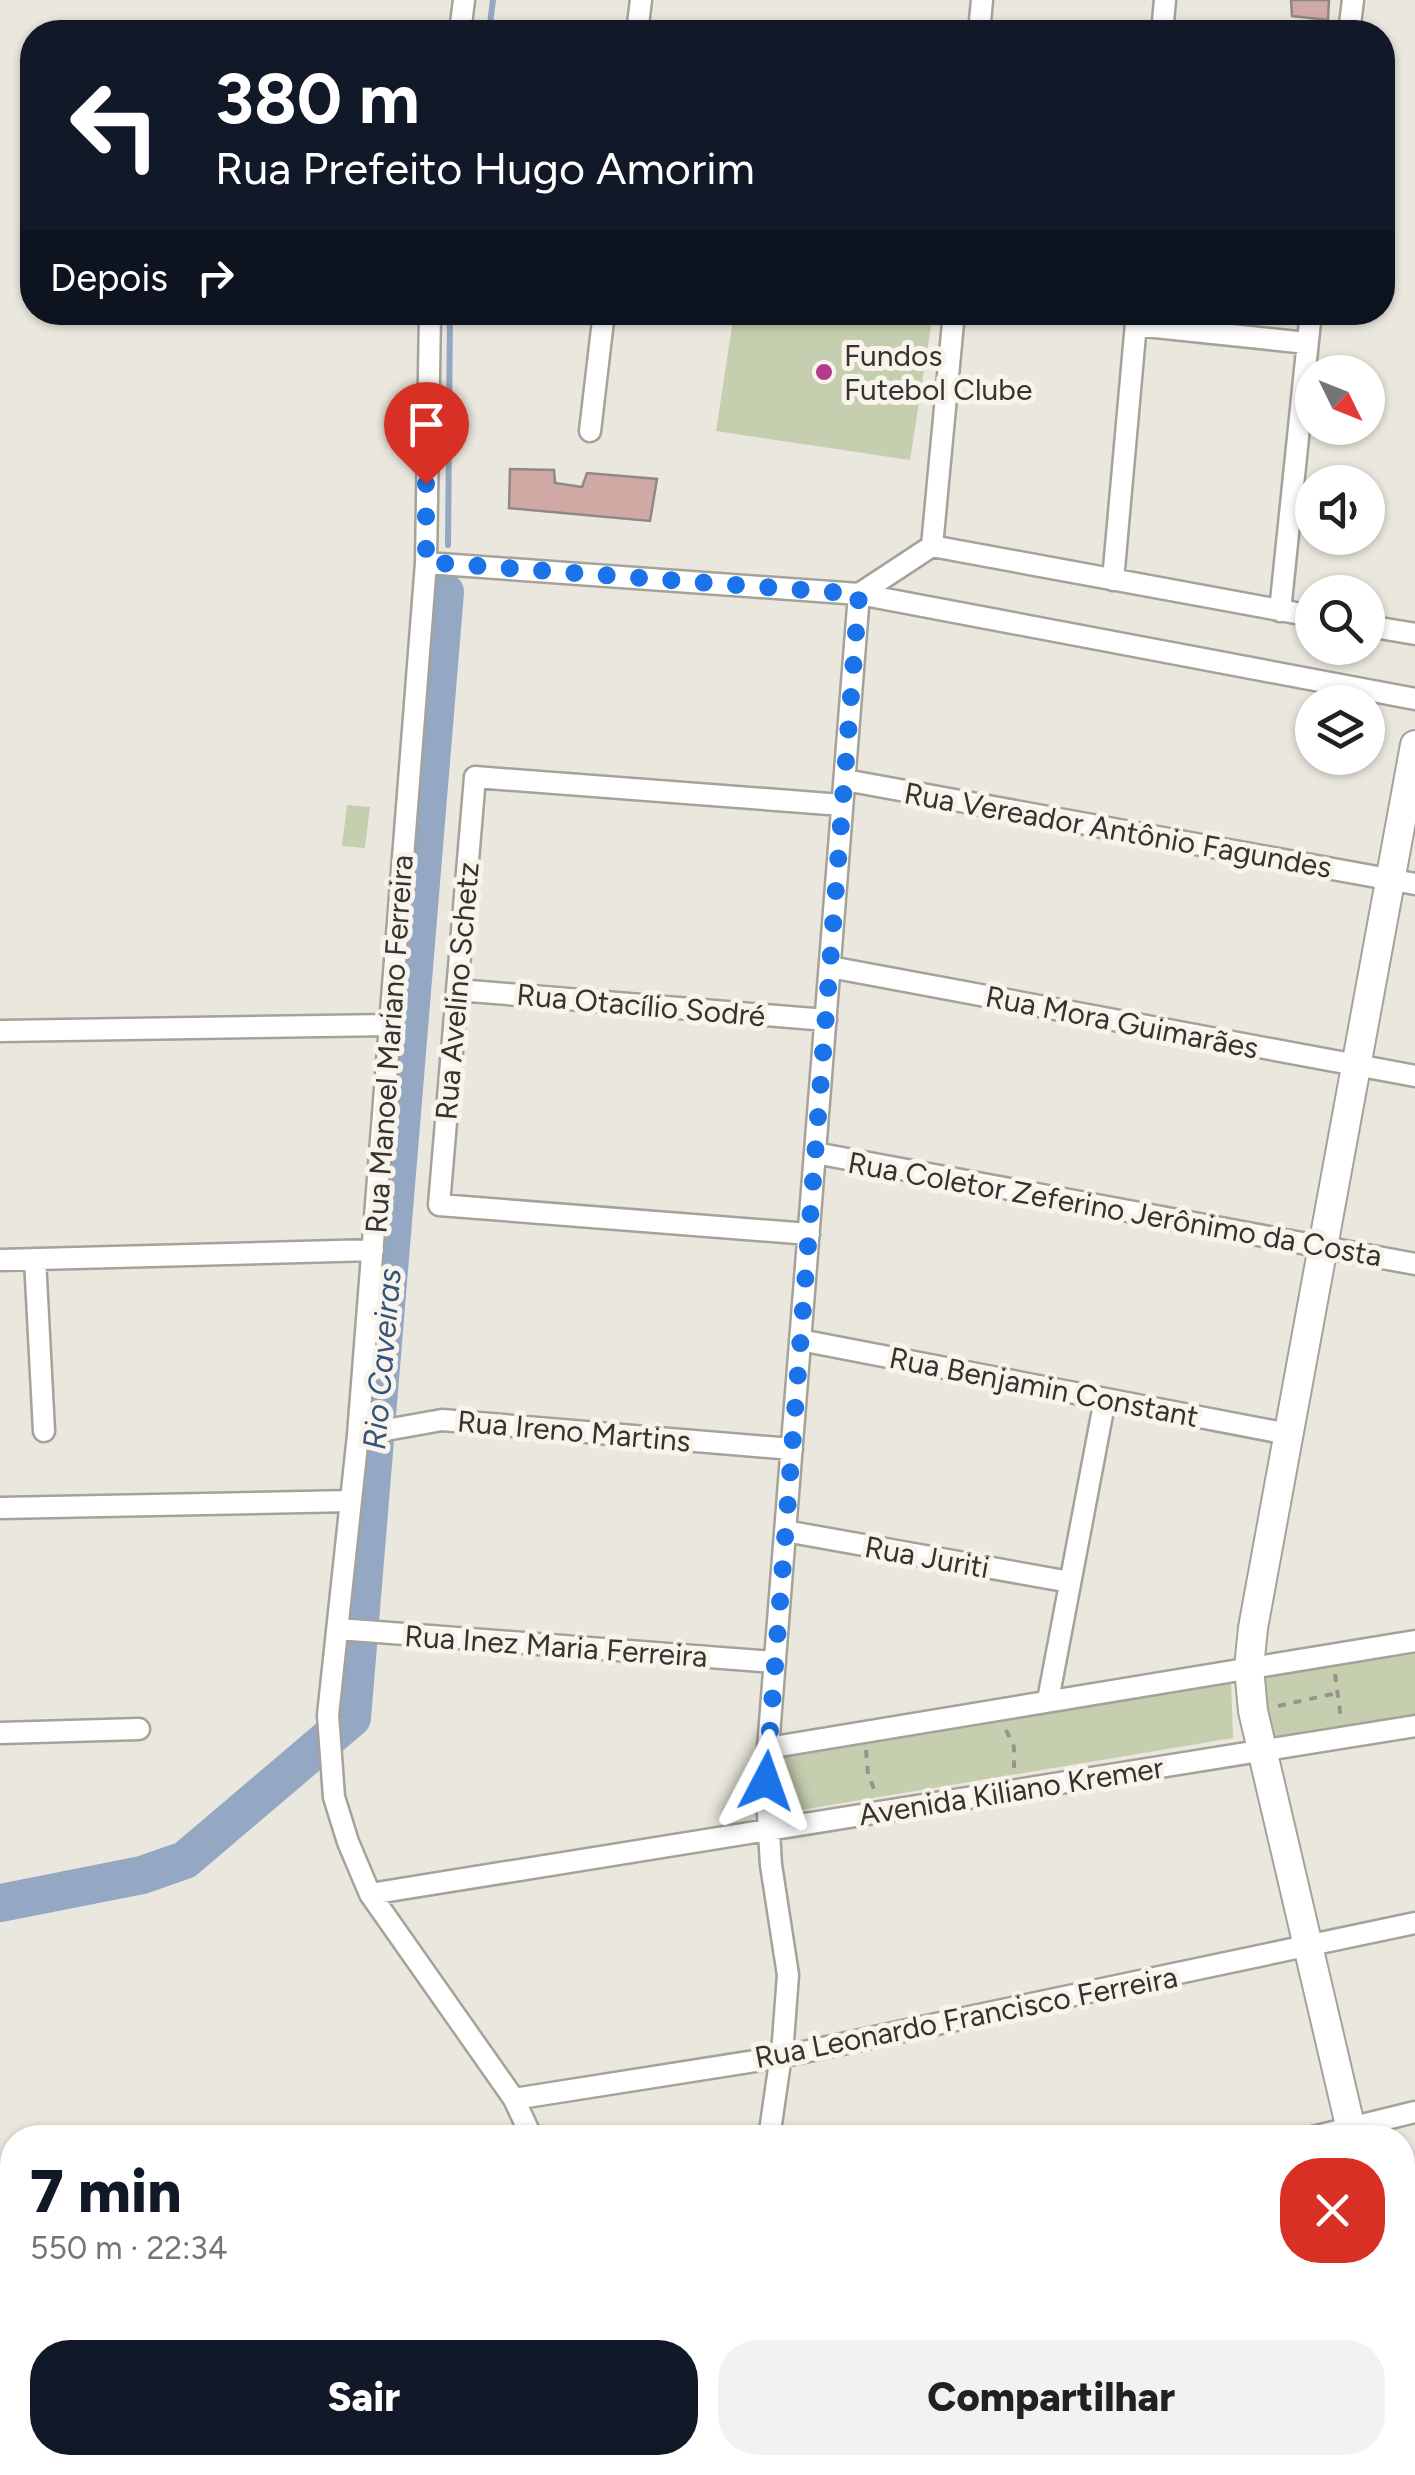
<!DOCTYPE html>
<html lang="pt">
<head>
<meta charset="utf-8">
<style>
	body { margin:0; font-family:Figtree,sans-serif; background:#f2f2f2; color:#202124; height:100vh; display:flex; flex-direction:column; font-size:38px; white-space:nowrap }
	* { box-sizing:border-box; margin:0 }
	p { font-size:32px; color:#757577 }
	.icon { flex:none; width:55px; height:55px; fill:none; stroke:currentColor; stroke-width:2; stroke-linecap:round; stroke-linejoin:round }
	.map { position:relative; flex:1; overflow:hidden }
	.details { position:absolute; left:0px; top:2125px; width:1415px; height:350px; display:flex; flex-direction:column; background:#fff; border-radius:40px 40px 0 0; box-shadow:0 2px 8px #0004 }
	.details>* { flex:none }
	.hud { position:absolute; left:20px; top:20px; width:1375px; height:305px; border-radius:40px; box-shadow:0 2px 8px #0004; background:#111827; color:#fff; overflow:hidden }
	.needle { width:65px; rotate:133deg }
	.controls { position:absolute; left:1295px; top:355px; display:grid; gap:20px }
	.controls a { display:grid; place-items:center; width:90px; height:90px; border-radius:50%; background:#fff; box-shadow:0 2px 8px #0004; font-size:50px }
	.pin { position:absolute; display:grid; place-items:center; width:85px; height:85px; color:#fff; margin:-102px -42px; border-radius:50% 50% 50% 0; rotate:-45deg; box-shadow:0 0 10px #0007 }
	.pin .icon { rotate:45deg }
	.me { position:absolute; width:110px; margin:-55px; rotate:4deg; stroke-linejoin:round; filter:drop-shadow(0 0 8px #0008) }
	.turn { display:flex; align-items:center; gap:35px; height:210px; padding:0 30px; font-size:45px }
	.turn .icon { width:130px; height:130px; stroke-width:2.5 }
	.turn b { display:block; font-size:70px; line-height:85px }
	.then { display:flex; align-items:center; height:95px; padding:0 30px; background:#0003; gap:20px; font-size:38px }
	.round { display:grid; place-items:center; flex:none; width:105px; height:105px; border-radius:40px; background:#f2f2f2 }
	.headline { display:flex; align-items:center; justify-content:space-between; height:170px; padding:0 30px }
	h1 { font-size:60px; font-weight:800; line-height:75px; color:#111827 }
	.action { display:flex; gap:20px; margin-top:auto; padding:20px 30px }
	.action a { flex:1; height:115px; border-radius:40px; background:#111827; color:#fff; font-size:40px; font-weight:800; line-height:115px; text-align:center }
	.action a+a { background:#f2f2f2; color:#202124 }
	.map>svg:first-child { display:block }
	.green { fill:#c6ceb0 }
	.lines { fill:none; stroke-linecap:round; stroke-linejoin:round }
	.stream { stroke:#94a8c4; stroke-width:6 }
	.river { stroke:#94a8c4; stroke-width:38 }
	.building { fill:#d0a9a5; stroke:#918886; stroke-width:2.5 }
	.lane-casing { stroke:#a5a29a; stroke-width:15 }
	.street-casing { stroke:#a5a29a; stroke-width:25 }
	.secondary-casing { stroke:#a5a29a; stroke-width:32 }
	.path { stroke:#95938c; stroke-width:4; stroke-dasharray:8 8; stroke-linecap:butt }
	.lane { stroke:#fff; stroke-width:10 }
	.street { stroke:#fff; stroke-width:20 }
	.secondary { stroke:#fff; stroke-width:28 }
	.route { stroke:#1a73e8; stroke-width:18; stroke-dasharray:0 32.4 }
	.poi-dot { fill:#b43a8d; stroke:#f8f4ec; stroke-width:4 }
	.labels { text-anchor:middle; dominant-baseline:central; stroke-width:10; stroke-linejoin:round; paint-order:stroke }
	.poi-label { font-size:30px; fill:#343330; stroke:#f8f4ec; text-anchor:start }
	.street-label { font-size:30px; fill:#343330; stroke:#f8f4ec }
	.water-label { font-size:32px; font-style:italic; fill:#36537c; stroke:#f8f4ec }
</style>
</head>
<body>
<div class="map">
<svg width="1415" height="2475" viewBox="0 0 1415 2475">
	<rect width="100%" height="100%" fill="#eae7de"/>
	<path class="green" d="M734,313H933L910,460L716,431Z
		M347,805L370,807L365,848L342,846Z
		M1415,1654V1718L1272,1739L1260,1677Z
		M1231,1680L1233,1738L777,1814L780,1756Z"/>
	<g class="lines">
		<path class="stream" d="M489,32L493,0
			M448,545L450,312"/>
		<path class="river" d="M0,1903L142,1875L185,1860L352,1718L445,592"/>
	</g>
	<path class="building" d="M1291,0H1329L1328,20L1292,16Z
		M510,469L554,470L555,483L582,487L587,473L657,479L650,521L509,508Z"/>
	<g class="lines">
		<g class="lane-casing">
			<path id="lane" d="M1201,2462L1202,2475"/>
		</g>
		<g class="street-casing">
			<path id="street" d="M460,32L464,0
				M637,32L641,0
				M979,32L982,0
				M1162,32L1165,0
				M1349,32L1353,0
				M430,312L426,563L358,1435L328,1715L334,1797L348,1842L370,1894L514,2099L532,2138
				M1136,325L1307,343
				M590,431L604,312
				M932,546L954,312
				M426,563L859,594L1415,699
				M1113,580L1137,312
				M859,594L932,546L1312,616
				M1280,611L1311,312
				M1368,626L1415,634
				M845,780L1415,884
				M830,967L1415,1076
				M457,990L826,1020
				M0,1031L390,1025
				M815,1153L1415,1264
				M809,1234L439,1205L475,777L842,805
				M35,1259L44,1431
				M0,1260L373,1250
				M800,1340L1288,1434
				M358,1435L442,1420L792,1449
				M0,1508L351,1501
				M785,1531L1070,1582
				M338,1629L775,1662
				M1048,1700L1105,1399
				M0,1733L139,1729
				M768,1748L1415,1641
				M370,1894L1415,1726
				M514,2099L780,2057L1415,1923
				M769,2138L783,2041L788,1975L771,1865L766,1781L768,1748L859,594
				M1309,2138L1415,2112
				M0,2236L12,2233
				M161,2462L163,2475
				M1379,2462L1381,2475
				M656,2475L658,2462"/>
		</g>
		<g class="secondary-casing">
			<path id="secondary" d="M1353,2138L1253,1711L1249,1668L1253,1628L1415,745
				M1402,2306L1415,2304
				M857,2462L858,2475
				M678,2475L732,2462"/>
		</g>
		<path class="path" d="M1335,1674L1341,1719
			M1278,1706L1337,1693
			M1006,1730L1014,1747V1768
			M866,1750L868,1774L876,1794"/>
		<use href="#lane" class="lane"/>
		<use href="#street" class="street"/>
		<use href="#secondary" class="secondary"/>
	</g>
	<g class="lines">
		<path class="route" d="M426,484V562L859,594L766,1781"/>
	</g>
	<circle class="poi-dot" cx="824" cy="372" r="10"/>
	<g class="labels">
		<g class="poi-label">
			<text x="844" y="355">Fundos<tspan x="844" dy="34">Futebol Clube</tspan></text>
		</g>
		<g class="street-label">
			<text transform="translate(1118 830) rotate(10)">Rua Vereador Antônio Fagundes</text>
			<text transform="translate(457 991) rotate(-85)">Rua Avelino Schetz</text>
			<text transform="translate(641 1005) rotate(5)">Rua Otacílio Sodré</text>
			<text transform="translate(1122 1022) rotate(11)">Rua Mora Guimarães</text>
			<text transform="translate(389 1044) rotate(-86)">Rua Manoel Mariano Ferreira</text>
			<text transform="translate(1115 1209) rotate(10)">Rua Coletor Zeferino Jerônimo da Costa</text>
			<text transform="translate(1044 1387) rotate(11)">Rua Benjamin Constant</text>
			<text transform="translate(574 1431) rotate(5)">Rua Ireno Martins</text>
			<text transform="translate(927 1557) rotate(10)">Rua Juriti</text>
			<text transform="translate(556 1646) rotate(4)">Rua Inez Maria Ferreira</text>
			<text transform="translate(1011 1791) rotate(-9)">Avenida Kiliano Kremer</text>
			<text transform="translate(966 2017) rotate(-11)">Rua Leonardo Francisco Ferreira</text>
		</g>
		<g class="water-label">
			<text transform="translate(382 1359) rotate(-85)">Rio Caveiras</text>
		</g>
	</g>
</svg>
<div class="controls">
<a><svg class="needle" viewBox="-14 -14 28 28"><path d="M0-13l5 13h-10z" fill="#e53935"/><path d="M0 13l5-13h-10z" fill="#757577"/></svg></a>
<a><svg class="icon" aria-label="sound" viewBox="0 0 24 24"><path d="M4 9h4l5-4v14l-5-4H4zM17 9q2 3 0 6"/></svg></a>
<a><svg class="icon" aria-label="search" viewBox="0 0 24 24"><circle cx="10" cy="10" r="6"/><path d="M15 15l6 6"/></svg></a>
<a><svg class="icon" aria-label="layers" viewBox="0 0 24 24"><path d="M12 4l9 5-9 5-9-5zM3 14l9 5 9-5"/></svg></a>
</div>
<div class="pin" style="left:426px;top:484px;background:#d93025"><svg class="icon" aria-label="arrive" viewBox="0 0 24 24"><path d="M6 21V4h12l-3 4 3 4H6"/></svg></div>
<svg class="me" style="left:766px;top:1781px" viewBox="-20 -20 40 40"><path d="M0-17L14 15 0 8-14 15z" fill="#1a73e8" stroke="#fff" stroke-width="4"/></svg>
<div class="hud">
<div class="turn"><svg class="icon" aria-label="left" viewBox="0 0 24 24"><path d="M17 20v-9H6M10 6l-5 5 5 5"/></svg><div><b>380 m</b>Rua Prefeito Hugo Amorim</div></div>
<div class="then">Depois<svg class="icon" aria-label="right" viewBox="0 0 24 24"><path d="M7 20v-9h11M14 6l5 5-5 5"/></svg></div>
</div>
<section class="details">
<div class="headline"><div><h1>7 min</h1><p>550 m · 22:34</p></div><a class="round" style="background:#d93025;color:#fff"><svg class="icon" aria-label="close" viewBox="0 0 24 24"><path d="M6 6l12 12M18 6L6 18"/></svg></a></div>
<div class="action"><a>Sair</a><a>Compartilhar</a></div>
</section>
</div>
</body>
</html>
